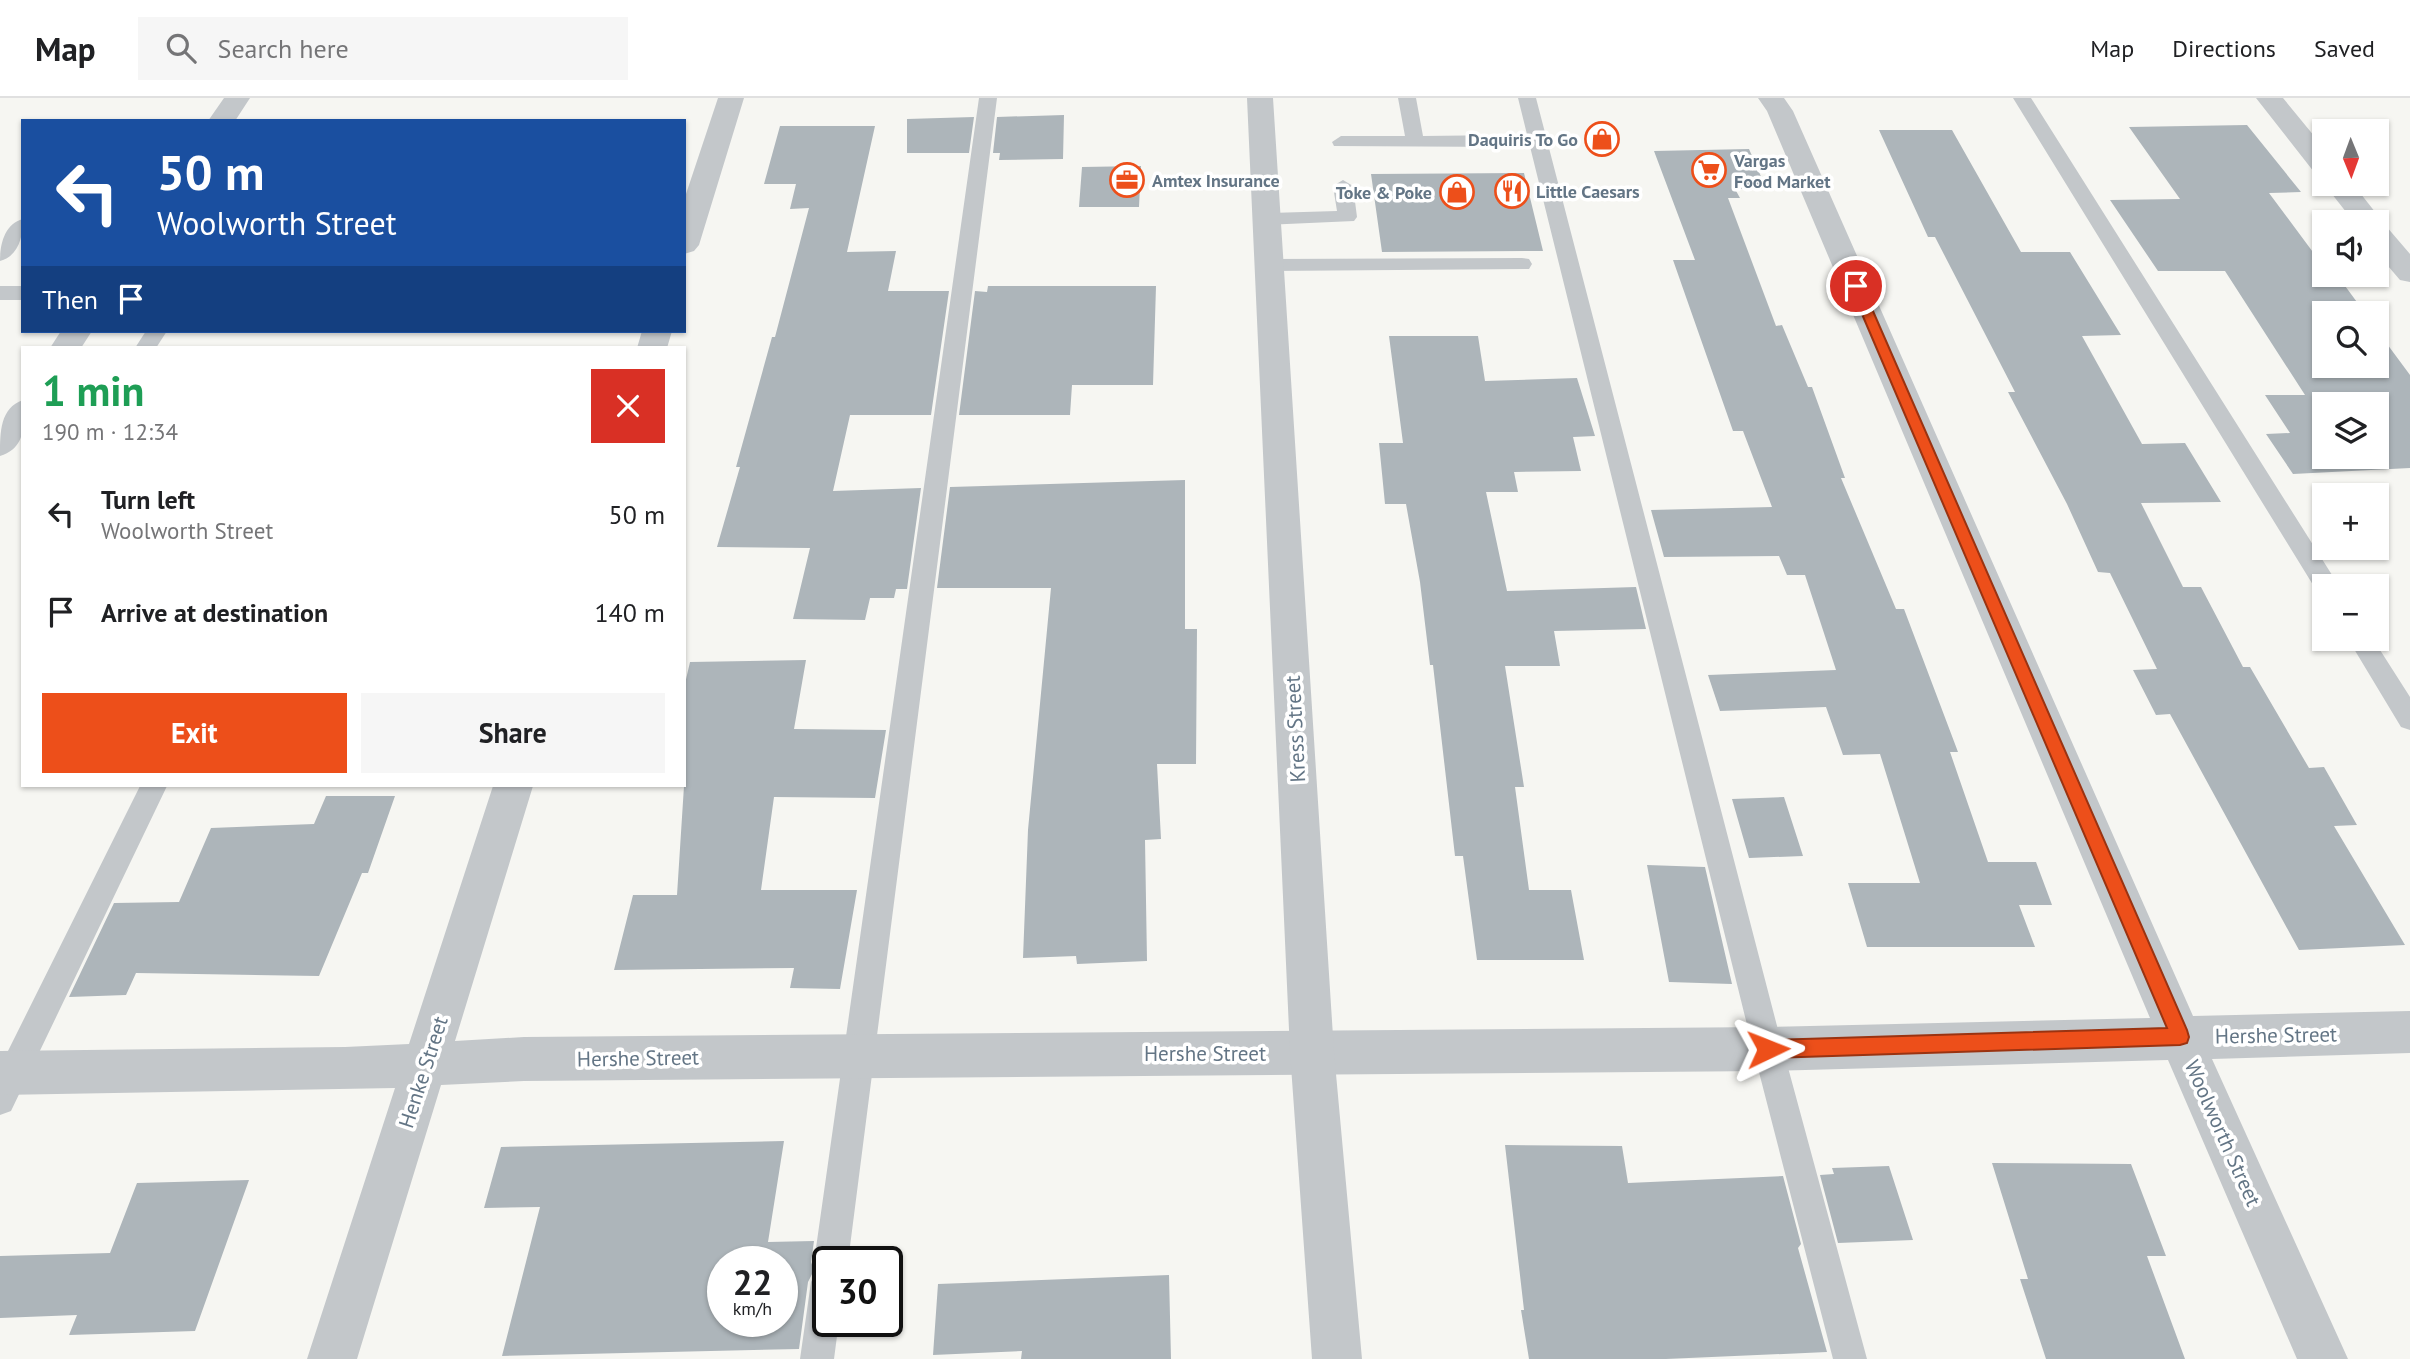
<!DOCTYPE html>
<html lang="en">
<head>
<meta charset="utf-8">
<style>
	body { margin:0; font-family:"PT Sans",sans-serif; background:#f6f6f6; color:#202124; height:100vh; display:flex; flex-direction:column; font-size:26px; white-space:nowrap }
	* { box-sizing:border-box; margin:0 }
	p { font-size:23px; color:#757577 }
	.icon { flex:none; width:38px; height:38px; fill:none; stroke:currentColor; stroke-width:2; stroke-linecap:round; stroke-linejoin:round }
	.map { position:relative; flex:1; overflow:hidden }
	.drawer { position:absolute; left:21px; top:248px; width:665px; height:441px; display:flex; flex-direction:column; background:#fff; border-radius:0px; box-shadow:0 2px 5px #0004 }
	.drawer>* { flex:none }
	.hud { position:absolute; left:21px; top:21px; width:665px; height:214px; border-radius:0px; box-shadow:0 2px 5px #0004; background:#1a4fa0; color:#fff; overflow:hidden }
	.needle { width:46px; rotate:179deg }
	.buttons { position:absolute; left:2312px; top:21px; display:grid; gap:14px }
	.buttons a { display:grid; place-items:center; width:77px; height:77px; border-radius:0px; background:#fff; box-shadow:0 2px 5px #0004; font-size:35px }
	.speed { position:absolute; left:707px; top:1148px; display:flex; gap:14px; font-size:35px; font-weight:700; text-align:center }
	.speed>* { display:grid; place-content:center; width:91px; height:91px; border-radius:50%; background:#fff; box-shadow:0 2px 5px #0004; line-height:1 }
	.speed small { font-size:18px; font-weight:400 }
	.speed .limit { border:4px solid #111; border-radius:10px; background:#fff; color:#111 }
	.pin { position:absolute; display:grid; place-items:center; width:60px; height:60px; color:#fff; margin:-30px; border:4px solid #fff; border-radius:50%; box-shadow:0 2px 7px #0007 }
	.me { position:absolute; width:77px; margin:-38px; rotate:88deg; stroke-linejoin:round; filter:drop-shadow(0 0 5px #0008) }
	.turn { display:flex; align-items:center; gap:24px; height:147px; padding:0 21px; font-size:32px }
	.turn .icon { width:91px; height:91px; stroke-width:2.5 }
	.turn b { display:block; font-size:49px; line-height:60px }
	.then { display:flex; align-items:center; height:66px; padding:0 21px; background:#0003; gap:14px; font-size:26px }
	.round { display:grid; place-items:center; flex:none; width:74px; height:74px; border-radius:0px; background:#f6f6f6 }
	.overview { display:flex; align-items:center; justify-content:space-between; height:119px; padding:0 21px }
	h1 { font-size:42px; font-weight:600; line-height:52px; color:#1e9e55 }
	.action { display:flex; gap:14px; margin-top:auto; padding:14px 21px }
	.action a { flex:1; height:80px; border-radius:0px; background:#ed4f1a; color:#fff; font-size:28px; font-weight:600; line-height:80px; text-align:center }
	.action a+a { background:#f6f6f6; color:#202124 }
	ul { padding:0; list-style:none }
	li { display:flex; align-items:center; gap:21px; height:98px; padding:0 21px }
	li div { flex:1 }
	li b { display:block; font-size:26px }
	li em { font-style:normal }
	header { display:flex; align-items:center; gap:42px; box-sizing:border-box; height:98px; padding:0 35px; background:#fff; border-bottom:2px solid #e0e0e0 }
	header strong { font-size:33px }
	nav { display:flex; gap:38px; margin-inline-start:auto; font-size:24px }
	.search { width:490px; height:63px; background:#f6f6f6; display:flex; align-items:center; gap:18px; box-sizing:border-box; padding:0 24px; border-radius:0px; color:#757577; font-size:26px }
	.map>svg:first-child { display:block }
	.building { fill:#adb5ba; fill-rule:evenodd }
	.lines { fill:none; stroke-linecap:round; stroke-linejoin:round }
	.service { fill:#c3c7ca; fill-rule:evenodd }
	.minor { fill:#c3c7ca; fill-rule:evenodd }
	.tertiary { fill:#c3c7ca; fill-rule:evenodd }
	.route { fill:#ed4f1a; stroke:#9a3311; stroke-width:2 }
	.labels { text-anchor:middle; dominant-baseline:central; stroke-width:7; stroke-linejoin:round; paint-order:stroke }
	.far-poi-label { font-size:18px; font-weight:bold; fill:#637585; stroke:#fff; text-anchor:start }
	.street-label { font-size:21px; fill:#637585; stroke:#fff }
</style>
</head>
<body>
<header>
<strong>Map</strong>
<div class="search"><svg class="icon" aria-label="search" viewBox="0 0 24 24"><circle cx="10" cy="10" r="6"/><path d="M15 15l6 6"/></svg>Search here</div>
<nav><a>Map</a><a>Directions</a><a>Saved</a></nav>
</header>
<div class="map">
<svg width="2410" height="1261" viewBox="0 0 2410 1261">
	<rect width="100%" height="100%" fill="#f6f6f2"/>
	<path class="building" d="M1064,17L1063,61L999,62L1000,55H993L997,19Z
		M974,19L969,55H907V21Z
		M2247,27L2301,94L2269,95L2324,169V177H2337L2365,215H2324V268H2376V231L2410,277V370L2293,376L2266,336L2290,335L2265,297H2305L2225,173H2158L2110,102L2180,101L2129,29ZM2324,306H2376V359H2324Z
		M780,28H875L847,154L896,153L888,193H949L931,317H850L833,393L921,390L907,491H896L894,500H870L865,522L793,521L810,450L717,449L740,369H736L772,239H775L809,110L790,111L796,86H764Z
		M1879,32H1952L2021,154H2070L2121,237L2082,238L2142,346L2185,345L2221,404L2141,405L2183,489H2201L2243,569H2250L2309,670L2324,669L2357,727L2334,728L2405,847L2299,852L2170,616L2156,617L2133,572L2157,571L2110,475L2098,474L2067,406L2008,294H2015L1935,139H1928Z
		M1749,51L1766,90L1735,91L1740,100H1728L1776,228L1782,227L1808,289H1812L1845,380H1841L1896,511H1904L1958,654H1950L1988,764H2036L2052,807H2019L2035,849H1867L1848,785H1920L1880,656L1843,657L1826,609L1720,613L1708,577L1836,572L1805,477H1787L1779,458L1664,459L1651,412L1772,409L1743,333H1733L1673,162H1695L1654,53Z
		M1141,68L1139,109H1079L1082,69Z
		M1524,75L1543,153L1382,154L1371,76Z
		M988,188H1156L1153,287H1072L1070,317H959L975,193L987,194Z
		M1389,238H1478L1485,283L1577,280L1595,338L1573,339L1581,373L1514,374L1518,394H1486L1507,493L1636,489L1646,531L1554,533L1560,568H1505L1524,689H1515L1529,792H1571L1584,862H1477L1463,758H1455L1433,567H1430L1420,484L1406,406H1385L1379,345H1403Z
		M1185,382V531H1197L1196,666H1157L1161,741L1145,742L1147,863L1077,866L1076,858L1023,860L1028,732L1051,490H937L950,389Z
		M806,562L794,631L886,632L875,700L774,699L761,792H857L840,891L790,890L794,870L614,872L633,797H677L684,688V590L690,564Z
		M326,698H395L368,775H362L319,878L136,875L126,897L69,899L114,805L179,804L211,730L314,726Z
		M1784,699L1803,758L1749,760L1732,701Z
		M1647,767L1705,769L1732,886L1669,884Z
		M784,1043L768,1144L814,1143L811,1164L814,1172L808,1184L799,1251L502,1258L540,1109L484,1110L501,1049ZM723,1164H782V1223H723Z
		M1505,1047L1622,1048L1628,1085L1783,1078L1801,1146L1798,1150L1827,1254L1666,1261H1529L1521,1212H1524Z
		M1992,1065L2131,1066L2166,1158H2147L2185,1261H2046L2020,1181H2028Z
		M1889,1068L1913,1142L1838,1145L1820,1077L1834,1076L1832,1070Z
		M249,1082L195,1233L69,1237L77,1217L0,1220V1158L110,1155L137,1085Z
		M1169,1177L1171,1261H1021L1022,1253L933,1257L938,1186Z"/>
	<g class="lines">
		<path class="service" d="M979,0H997L848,1164H828V1223H839L834,1261H800L811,1184L817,1172L814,1164Z
			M1398,0H1416L1423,38L1507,37L1516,43L1507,49L1334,48L1332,44L1341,38H1405Z
			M1518,0H1536L1783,951L1867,1261H1833L1753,951Z
			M2013,0H2031L2339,488H2324V496L2318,495Z
			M1343,82L1353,88L1357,119L1354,123L1267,127L1260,125L1257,121L1260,117L1267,115L1337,113L1333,88Z
			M23,121C23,138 19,158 0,163C0,147 4,126 23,121Z
			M1522,160L1529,161L1532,166L1529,171L1270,173L1263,172L1260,167L1263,162L1270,161Z
			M0,188H23V202H0Z
			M146,233H167L156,250H135Z
			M2348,541H2373L2410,599V632L2401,629Z
			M140,688H167L11,1013L0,1017V969Z"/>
		<path class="minor" d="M224,0H250L235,23H208Z
			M718,0H744L699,147L694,153L684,156V102Z
			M1758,0H1784L1793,13L2193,918L2410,913V955L2212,961L2348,1261H2297L2168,962L1768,973L524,983L441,987L357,1261H307L395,990L0,997V953L345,949L409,946L493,688H533L455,943L524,939L1768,929L2150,920L1767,13Z
			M2256,0H2283L2324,50V76L2314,74Z
			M2324,86H2353L2383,124L2382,126L2386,128L2410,156V184L2400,182L2376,154V124H2354Z
			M61,233H92L81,250H50Z
			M642,233H672L667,250H637Z
			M23,302C23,326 28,349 0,358C0,334 0,310 23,302Z"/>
		<path class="tertiary" d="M1247,0H1273L1334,954L1362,1261H1312L1290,954Z"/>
	</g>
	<path class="route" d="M1856,184L1862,188L2187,932L2189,939L2187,945L2180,947L1768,960L1761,957L1758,951L1761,945L1768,942L2167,930L1850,188Z"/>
	<defs>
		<g id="shop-ring" transform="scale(1.75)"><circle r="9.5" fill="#fff" stroke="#ed4f1a" stroke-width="1.5"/><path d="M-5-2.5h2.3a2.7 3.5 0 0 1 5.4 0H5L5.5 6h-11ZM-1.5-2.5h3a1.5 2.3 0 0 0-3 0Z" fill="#ed4f1a"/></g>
		<g id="supermarket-ring" transform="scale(1.75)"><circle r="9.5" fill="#fff" stroke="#ed4f1a" stroke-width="1.5"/><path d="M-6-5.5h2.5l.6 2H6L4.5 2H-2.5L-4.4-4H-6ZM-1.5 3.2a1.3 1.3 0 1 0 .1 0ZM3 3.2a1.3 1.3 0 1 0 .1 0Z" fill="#ed4f1a"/></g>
		<g id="office-ring" transform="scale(1.75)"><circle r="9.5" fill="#fff" stroke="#ed4f1a" stroke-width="1.5"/><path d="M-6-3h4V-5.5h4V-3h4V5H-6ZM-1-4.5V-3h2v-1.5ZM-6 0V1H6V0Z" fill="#ed4f1a"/></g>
		<g id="restaurant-ring" transform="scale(1.75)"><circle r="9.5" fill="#fff" stroke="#ed4f1a" stroke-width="1.5"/><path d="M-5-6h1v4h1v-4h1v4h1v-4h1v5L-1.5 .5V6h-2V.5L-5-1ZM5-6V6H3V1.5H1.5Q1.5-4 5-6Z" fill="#ed4f1a"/></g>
	</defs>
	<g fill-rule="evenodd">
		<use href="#shop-ring" x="1602" y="41"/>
		<use href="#supermarket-ring" x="1709" y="72"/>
		<use href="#office-ring" x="1127" y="82"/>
		<use href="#restaurant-ring" x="1512" y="93"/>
		<use href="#shop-ring" x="1457" y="94"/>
	</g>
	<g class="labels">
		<g class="far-poi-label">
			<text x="1578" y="41" text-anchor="end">Daquiris To Go</text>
			<text x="1734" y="62">Vargas<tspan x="1734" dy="21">Food Market</tspan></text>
			<text x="1152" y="82">Amtex Insurance</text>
			<text x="1536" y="93">Little Caesars</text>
			<text x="1432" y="94" text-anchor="end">Toke &amp; Poke</text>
		</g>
		<g class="street-label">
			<text transform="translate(1295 631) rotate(-93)">Kress Street</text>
			<text transform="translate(2276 937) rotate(-1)">Hershe Street</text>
			<text x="1205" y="955">Hershe Street</text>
			<text transform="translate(638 960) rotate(-1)">Hershe Street</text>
			<text transform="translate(423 974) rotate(-72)">Henke Street</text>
			<text transform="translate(2223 1035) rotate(66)">Woolworth Street</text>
		</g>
	</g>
</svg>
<div class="buttons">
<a><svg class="needle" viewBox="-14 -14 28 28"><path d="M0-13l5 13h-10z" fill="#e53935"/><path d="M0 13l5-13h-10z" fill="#757577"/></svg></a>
<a><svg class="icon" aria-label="sound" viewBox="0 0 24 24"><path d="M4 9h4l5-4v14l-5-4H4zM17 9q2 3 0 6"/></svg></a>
<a><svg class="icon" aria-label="search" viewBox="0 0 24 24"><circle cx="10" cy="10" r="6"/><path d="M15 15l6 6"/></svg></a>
<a><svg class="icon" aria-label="layers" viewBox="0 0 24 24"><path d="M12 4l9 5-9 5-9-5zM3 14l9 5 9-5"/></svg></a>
<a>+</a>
<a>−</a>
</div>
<div class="speed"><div>22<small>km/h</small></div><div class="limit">30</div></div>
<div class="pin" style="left:1856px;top:188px;background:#d93025"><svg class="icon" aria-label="arrive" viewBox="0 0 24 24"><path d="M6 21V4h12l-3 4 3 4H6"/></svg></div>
<svg class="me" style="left:1768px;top:951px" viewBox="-20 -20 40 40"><path d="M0-17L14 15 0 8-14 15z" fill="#ed4f1a" stroke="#fff" stroke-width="4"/></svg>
<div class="hud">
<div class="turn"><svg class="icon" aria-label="left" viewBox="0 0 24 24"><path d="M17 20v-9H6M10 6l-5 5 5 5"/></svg><div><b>50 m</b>Woolworth Street</div></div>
<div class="then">Then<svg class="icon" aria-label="arrive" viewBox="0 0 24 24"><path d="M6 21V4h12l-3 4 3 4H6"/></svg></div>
</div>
<section class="drawer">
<div class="overview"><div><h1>1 min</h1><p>190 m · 12:34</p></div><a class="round" style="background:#d93025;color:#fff"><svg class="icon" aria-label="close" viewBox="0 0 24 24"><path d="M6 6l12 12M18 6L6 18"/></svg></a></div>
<ul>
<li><svg class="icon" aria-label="left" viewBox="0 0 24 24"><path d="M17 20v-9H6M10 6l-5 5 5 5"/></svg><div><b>Turn left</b><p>Woolworth Street</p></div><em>50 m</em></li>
<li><svg class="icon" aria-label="arrive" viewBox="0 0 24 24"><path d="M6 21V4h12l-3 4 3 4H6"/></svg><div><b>Arrive at destination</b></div><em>140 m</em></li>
</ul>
<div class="action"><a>Exit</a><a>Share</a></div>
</section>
</div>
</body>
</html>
